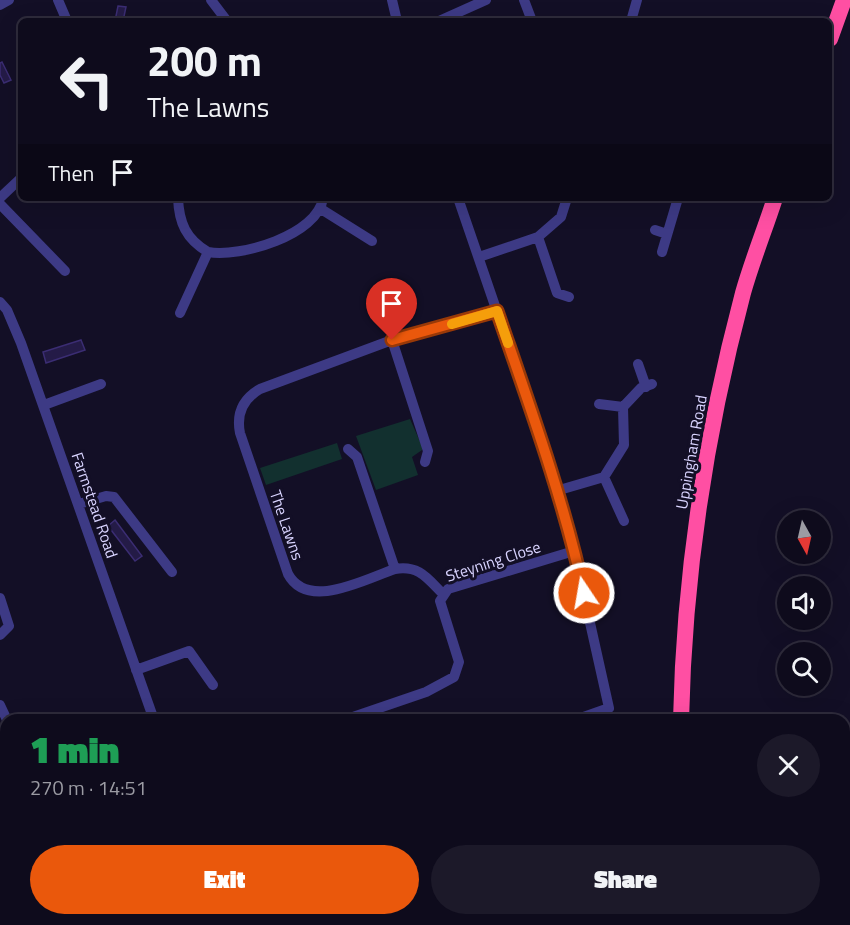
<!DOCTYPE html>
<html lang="en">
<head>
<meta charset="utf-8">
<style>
	body { margin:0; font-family:"Titillium Web",sans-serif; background:#1c1929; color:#f1f3f6; height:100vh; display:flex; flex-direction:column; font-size:22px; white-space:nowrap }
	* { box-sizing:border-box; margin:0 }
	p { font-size:20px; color:#9b9ba3 }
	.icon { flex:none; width:33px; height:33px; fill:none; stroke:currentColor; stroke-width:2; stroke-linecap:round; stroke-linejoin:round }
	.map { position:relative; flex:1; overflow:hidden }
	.side { position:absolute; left:0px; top:714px; width:850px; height:212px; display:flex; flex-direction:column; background:#0e0b1c; border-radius:18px 18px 0 0; box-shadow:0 6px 24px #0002,0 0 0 2px #2e2b3b }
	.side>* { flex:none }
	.hud { position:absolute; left:18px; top:18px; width:814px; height:183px; border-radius:9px; box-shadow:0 6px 24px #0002,0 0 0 2px #2e2b3b; background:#0e0b1c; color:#f1f3f6; overflow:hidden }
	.needle { width:39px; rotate:172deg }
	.buttons { position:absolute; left:777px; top:510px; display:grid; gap:12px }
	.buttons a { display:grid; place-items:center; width:54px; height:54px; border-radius:50%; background:#0e0b1c; box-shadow:0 6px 24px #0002,0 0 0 2px #2e2b3b; font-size:30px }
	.pin { position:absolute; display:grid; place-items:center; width:51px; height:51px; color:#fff; margin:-62px -26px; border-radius:50% 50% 50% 0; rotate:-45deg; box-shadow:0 0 6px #0007 }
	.pin .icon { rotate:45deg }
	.me { position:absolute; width:66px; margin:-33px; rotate:348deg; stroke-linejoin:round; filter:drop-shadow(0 0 4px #0008) }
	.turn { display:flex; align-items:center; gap:21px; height:126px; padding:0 30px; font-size:27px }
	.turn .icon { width:78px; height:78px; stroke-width:2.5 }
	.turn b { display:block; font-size:42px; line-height:51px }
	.then { display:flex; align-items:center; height:57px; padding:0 30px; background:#0003; gap:12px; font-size:22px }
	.round { display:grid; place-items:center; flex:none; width:63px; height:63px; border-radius:32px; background:#1c1929 }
	.headline { display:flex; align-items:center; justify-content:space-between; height:102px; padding:0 30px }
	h1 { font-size:36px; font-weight:800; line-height:45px; color:#1e9e55 }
	.cta { display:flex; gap:12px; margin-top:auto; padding:12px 30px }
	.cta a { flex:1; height:69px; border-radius:36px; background:#ea580c; color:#fff; font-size:24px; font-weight:800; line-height:69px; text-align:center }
	.cta a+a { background:#1c1929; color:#f1f3f6 }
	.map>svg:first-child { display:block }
	.green { fill:#12302f }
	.building { fill:#241b47; stroke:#3b2d73; stroke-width:1.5 }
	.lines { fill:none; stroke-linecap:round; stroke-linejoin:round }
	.minor { stroke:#3d3a85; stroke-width:10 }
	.highway { stroke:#ff4fa3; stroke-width:16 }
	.route-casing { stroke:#983908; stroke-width:15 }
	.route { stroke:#ea580c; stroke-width:10 }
	.slow { stroke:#f59e0b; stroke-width:10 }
	.labels { text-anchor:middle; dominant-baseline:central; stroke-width:6; stroke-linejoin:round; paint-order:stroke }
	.street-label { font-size:16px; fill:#d9d4ff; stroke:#130f26 }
</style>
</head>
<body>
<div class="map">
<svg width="850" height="925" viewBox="0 0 850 925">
	<rect width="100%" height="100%" fill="#130f26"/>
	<path class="green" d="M410,419L422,446V450L412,457L418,475L376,490L356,436Z
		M337,443L342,459L266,485L260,468Z"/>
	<path class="building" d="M118,6L126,7L123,21H115Z
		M2,62L11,80L4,83L0,75V63Z
		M81,340L85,350L46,363L43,352Z
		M115,520L142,556L135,561L108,526Z
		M387,920H466L468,925H388Z"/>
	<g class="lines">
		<path class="minor" d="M58,0L67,21
			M211,0L227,21
			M392,0L397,21
			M524,0L532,21
			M0,5L9,0
			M439,21L486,0
			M631,21L637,0
			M0,198L21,178
			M178,198C179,223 186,239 208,252
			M458,198L528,402L574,551L609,708L575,720
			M0,204L65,271
			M321,209L372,241
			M655,230L667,234
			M538,237L557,293L569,297
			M662,252L678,198
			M479,257L538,237L561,217L567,198
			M0,302L7,310L21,343L154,720
			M180,313L208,252C240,258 318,235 323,198
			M392,340L428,451L425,462
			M638,364L646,387
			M599,404L623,407
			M44,405L101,384
			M348,449L357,457L395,569C365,579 308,611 288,574L240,433C236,413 243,399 260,389L392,340L497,311
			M604,477L624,521
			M556,491L604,477L624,445L623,407L641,388L652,384
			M79,504L106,496L114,497L172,572
			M395,569C419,565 427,578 443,594
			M0,598L9,626L0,635
			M136,670L189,651L213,685
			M0,705L7,720
			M350,718L426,692L454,677L459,662L440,601L448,589L574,551
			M6,816L4,820L6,834
			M21,920L23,925
			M228,925L234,922L283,920"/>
		<path class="highway" d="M830,39L844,0
			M681,720C684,576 706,432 743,293C752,261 765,229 775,198
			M693,920L694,925"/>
	</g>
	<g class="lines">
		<g class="route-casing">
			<path id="route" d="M392,340L497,311C529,404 563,497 584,593"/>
		</g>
		<use href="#route" class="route"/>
		<path class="slow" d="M452,324L497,311L508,343"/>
	</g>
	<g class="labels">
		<g class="street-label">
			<text transform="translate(691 452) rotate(-80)">Uppingham Road</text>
			<text transform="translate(95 505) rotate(71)">Farmstead Road</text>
			<text transform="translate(287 525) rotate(71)">The Lawns</text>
			<text transform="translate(493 561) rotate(-18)">Steyning Close</text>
		</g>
	</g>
</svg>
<div class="buttons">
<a><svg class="needle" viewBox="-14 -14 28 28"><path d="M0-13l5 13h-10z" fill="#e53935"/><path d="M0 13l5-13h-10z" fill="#9b9ba3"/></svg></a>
<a><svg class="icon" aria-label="sound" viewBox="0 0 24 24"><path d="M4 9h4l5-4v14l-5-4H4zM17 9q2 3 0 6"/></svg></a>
<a><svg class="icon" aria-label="search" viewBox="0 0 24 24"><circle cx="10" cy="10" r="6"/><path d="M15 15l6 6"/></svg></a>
</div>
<div class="pin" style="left:392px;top:340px;background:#d93025"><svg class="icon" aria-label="arrive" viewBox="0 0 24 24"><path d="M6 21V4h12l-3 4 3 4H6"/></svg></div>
<svg class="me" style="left:584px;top:593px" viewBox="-20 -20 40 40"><circle r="17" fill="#ea580c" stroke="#fff" stroke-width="3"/><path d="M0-11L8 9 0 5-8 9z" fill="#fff"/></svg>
<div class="hud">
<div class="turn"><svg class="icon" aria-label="left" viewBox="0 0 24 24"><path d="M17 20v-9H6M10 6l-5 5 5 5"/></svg><div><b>200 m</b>The Lawns</div></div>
<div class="then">Then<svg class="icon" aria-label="arrive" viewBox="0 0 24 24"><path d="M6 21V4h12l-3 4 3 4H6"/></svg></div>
</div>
<section class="side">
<div class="headline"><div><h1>1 min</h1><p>270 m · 14:51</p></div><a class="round"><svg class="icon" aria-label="close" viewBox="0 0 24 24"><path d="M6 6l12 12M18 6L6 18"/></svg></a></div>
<div class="cta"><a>Exit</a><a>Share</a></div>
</section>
</div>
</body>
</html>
